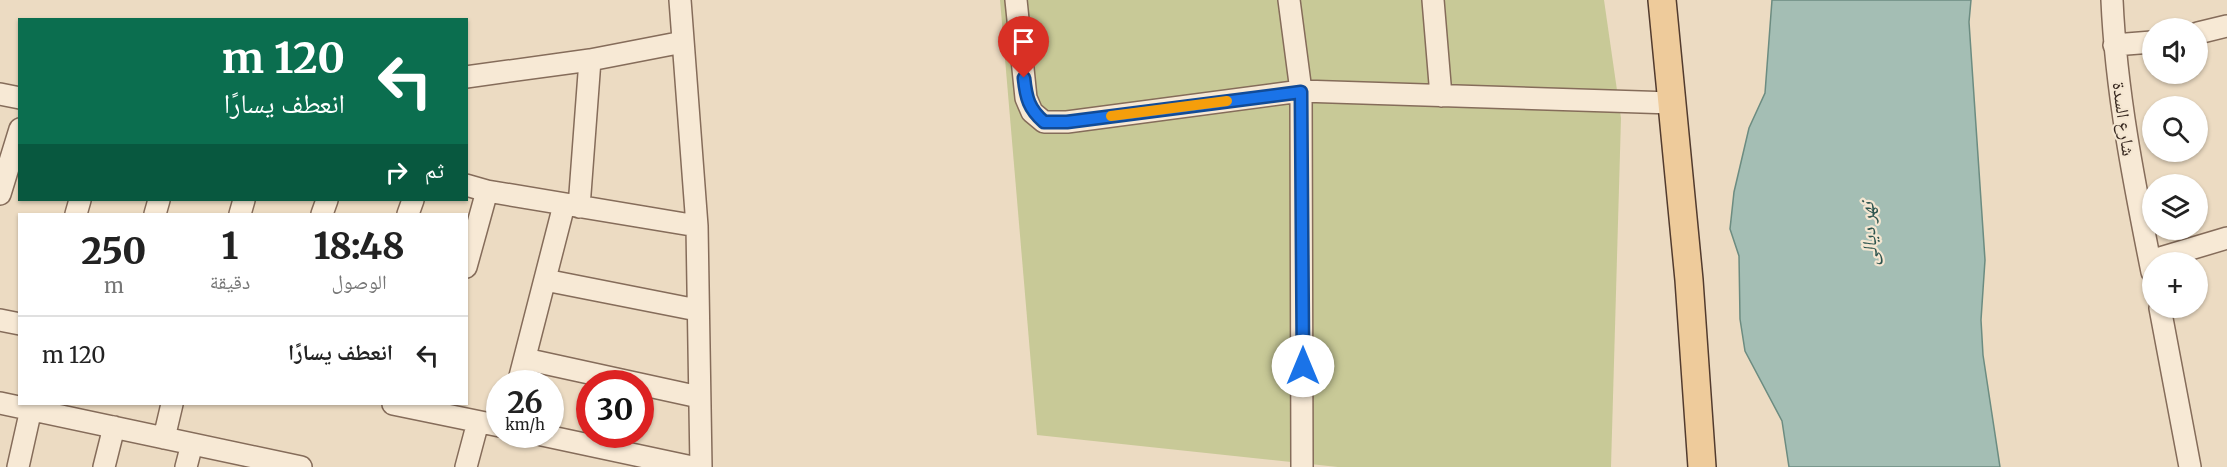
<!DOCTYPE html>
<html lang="ar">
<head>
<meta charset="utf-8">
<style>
	body { margin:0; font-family:Merriweather,"Noto Naskh Arabic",serif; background:#f2f2f2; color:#222; direction:rtl; height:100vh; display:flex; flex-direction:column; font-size:22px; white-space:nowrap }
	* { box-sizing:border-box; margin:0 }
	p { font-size:20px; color:#767676 }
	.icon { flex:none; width:33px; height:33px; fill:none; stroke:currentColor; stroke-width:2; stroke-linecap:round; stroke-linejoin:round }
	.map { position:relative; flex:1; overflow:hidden; direction:ltr }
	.side { position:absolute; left:18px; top:213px; width:450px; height:192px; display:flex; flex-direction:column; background:#fff; border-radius:0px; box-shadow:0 2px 4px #0004; direction:rtl }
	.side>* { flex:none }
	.banner { position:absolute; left:18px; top:18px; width:450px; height:183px; border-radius:0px; box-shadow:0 2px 4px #0004; direction:rtl; background:#0b6e4f; color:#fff; overflow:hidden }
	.buttons { position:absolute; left:2142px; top:18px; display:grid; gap:12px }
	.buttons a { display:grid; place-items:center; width:66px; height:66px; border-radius:50%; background:#fff; box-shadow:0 2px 4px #0004; font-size:30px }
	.speed { position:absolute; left:486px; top:370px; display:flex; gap:12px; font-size:30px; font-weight:700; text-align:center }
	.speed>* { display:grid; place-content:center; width:78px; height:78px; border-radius:50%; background:#fff; box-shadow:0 2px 4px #0004; line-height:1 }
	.speed small { font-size:15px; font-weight:400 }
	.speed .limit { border:9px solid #d22; background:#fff; color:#111 }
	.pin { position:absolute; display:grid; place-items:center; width:51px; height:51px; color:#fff; margin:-62px -26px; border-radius:50% 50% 50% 0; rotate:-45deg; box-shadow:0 0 6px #0007 }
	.pin .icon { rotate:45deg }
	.me { position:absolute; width:66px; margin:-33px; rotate:0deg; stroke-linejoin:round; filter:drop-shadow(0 0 4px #0008) }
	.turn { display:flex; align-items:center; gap:21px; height:126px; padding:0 24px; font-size:27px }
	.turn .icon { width:78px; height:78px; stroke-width:2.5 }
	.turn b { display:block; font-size:42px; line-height:51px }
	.then { display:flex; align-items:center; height:57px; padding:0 24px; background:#0003; gap:12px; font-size:22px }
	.eta { display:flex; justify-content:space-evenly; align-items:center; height:102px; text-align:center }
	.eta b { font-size:36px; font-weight:800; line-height:42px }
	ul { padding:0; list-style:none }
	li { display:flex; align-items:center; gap:18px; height:78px; padding:0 24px; border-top:2px solid #e0e0e0 }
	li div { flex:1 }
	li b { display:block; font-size:22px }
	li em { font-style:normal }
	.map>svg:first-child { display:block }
	.green { fill:#c8c997 }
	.water { fill:#a4beb4; stroke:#6c8c81; stroke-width:1.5 }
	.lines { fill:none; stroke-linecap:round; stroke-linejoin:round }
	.minor-casing { stroke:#856c5a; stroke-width:24 }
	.major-casing { stroke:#523b2e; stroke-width:30 }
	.minor { stroke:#f7e9d5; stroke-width:21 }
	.major { stroke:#eecb9b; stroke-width:27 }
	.route-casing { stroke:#114b97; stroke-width:15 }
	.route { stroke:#1a73e8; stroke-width:10 }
	.slow { stroke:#f59e0b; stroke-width:10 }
	.labels { text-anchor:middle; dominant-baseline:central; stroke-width:4.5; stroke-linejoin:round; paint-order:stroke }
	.street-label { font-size:18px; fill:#35261e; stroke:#f4e6d1 }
	.water-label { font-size:20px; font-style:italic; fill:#2d544e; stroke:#f4e6d1 }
</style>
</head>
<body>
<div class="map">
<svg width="2227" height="467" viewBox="0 0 2227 467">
	<rect width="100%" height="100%" fill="#ecdbc2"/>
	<path class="green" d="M1000,0H1604L1621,118L1611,467H1338L1037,435Z"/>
	<path class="water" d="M1772,0H1971L1969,22L1985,260L1981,320L1983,355L2000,467H1789L1782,421L1745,351L1740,319L1739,256L1730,229L1734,192L1749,128L1765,93Z"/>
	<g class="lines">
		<g class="minor-casing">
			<path id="minor" d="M680,0L697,226L701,467
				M1016,0L1026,98L1032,112L1044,122H1067L1301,91L1672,103
				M1289,0L1301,91L1302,467
				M1433,0L1441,96
				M2112,0C2116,92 2134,182 2152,272
				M2198,33L2227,26
				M2114,45L2152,42
				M466,77L590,60L683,42
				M0,94L20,98
				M466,185L487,191L697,226
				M0,194L20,129
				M579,207L590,60
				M76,214L80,200
				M155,214L159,200
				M240,214L244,200
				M322,214L327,200
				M408,214L413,200
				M2150,261L2227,238
				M466,267L487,191
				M545,280L697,310
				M2160,308L2190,467
				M0,320L20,324
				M525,359L699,397
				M518,384L564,205
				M0,403L301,467
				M393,404L500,426
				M542,435L692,467
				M164,438L172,404
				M18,467L31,409
				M104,467L114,427
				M186,467L192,444
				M466,467L478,422"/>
		</g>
		<g class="major-casing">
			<path id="major" d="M1662,0L1689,280L1702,467"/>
		</g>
		<use href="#minor" class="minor"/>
		<use href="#major" class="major"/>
	</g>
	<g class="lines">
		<g class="route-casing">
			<path id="route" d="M1024,78C1026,98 1029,109 1044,122H1067L1301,92L1303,366"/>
		</g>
		<use href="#route" class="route"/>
		<path class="slow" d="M1111,116L1227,101"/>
	</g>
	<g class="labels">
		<g class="street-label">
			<text transform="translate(2124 119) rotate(82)">شارع السدة</text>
		</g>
		<g class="water-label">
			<text transform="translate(1868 234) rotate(-94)">نهر ديالى</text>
		</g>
	</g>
</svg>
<div class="buttons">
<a><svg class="icon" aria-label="sound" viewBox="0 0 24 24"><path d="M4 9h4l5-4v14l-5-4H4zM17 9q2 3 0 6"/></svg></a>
<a><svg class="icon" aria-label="search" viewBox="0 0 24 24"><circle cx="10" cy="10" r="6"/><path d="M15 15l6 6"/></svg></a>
<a><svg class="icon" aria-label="layers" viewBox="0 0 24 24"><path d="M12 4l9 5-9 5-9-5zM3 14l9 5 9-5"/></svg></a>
<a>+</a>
</div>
<div class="speed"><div>26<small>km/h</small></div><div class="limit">30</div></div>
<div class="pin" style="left:1024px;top:78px;background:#d93025"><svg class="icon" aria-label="arrive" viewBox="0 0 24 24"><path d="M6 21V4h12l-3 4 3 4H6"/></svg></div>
<svg class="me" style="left:1303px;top:366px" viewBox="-20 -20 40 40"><circle r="19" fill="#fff"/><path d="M0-13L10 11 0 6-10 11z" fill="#1a73e8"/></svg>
<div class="banner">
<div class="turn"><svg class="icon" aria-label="left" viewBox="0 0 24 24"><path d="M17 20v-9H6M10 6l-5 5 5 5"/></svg><div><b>120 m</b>انعطف يسارًا</div></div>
<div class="then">ثم<svg class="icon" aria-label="right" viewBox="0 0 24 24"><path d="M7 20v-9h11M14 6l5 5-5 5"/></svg></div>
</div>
<section class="side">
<div class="eta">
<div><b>18:48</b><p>الوصول</p></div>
<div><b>1</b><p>دقيقة</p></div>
<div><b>250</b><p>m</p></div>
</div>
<ul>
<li><svg class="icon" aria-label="left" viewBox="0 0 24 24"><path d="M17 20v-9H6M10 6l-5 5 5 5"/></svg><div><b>انعطف يسارًا</b></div><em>120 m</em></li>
</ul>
</section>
</div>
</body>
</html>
